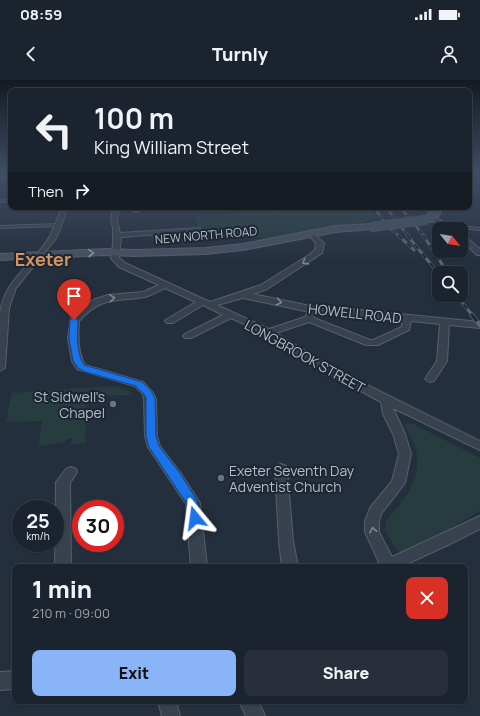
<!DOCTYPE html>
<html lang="en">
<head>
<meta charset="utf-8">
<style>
	body { margin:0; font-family:Manrope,sans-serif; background:#282f3a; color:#f1f3f6; height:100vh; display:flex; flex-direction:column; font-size:15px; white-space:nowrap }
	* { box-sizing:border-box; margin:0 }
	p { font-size:13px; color:#a0a4aa }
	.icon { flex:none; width:22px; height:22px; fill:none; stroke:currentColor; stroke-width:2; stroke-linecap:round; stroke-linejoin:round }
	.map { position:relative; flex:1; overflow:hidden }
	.side { position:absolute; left:12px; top:484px; width:456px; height:140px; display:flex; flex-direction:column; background:#1b232e; border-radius:8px; box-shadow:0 1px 3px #0004,0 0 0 1px #39404a }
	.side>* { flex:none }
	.guide { position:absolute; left:8px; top:8px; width:464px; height:122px; border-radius:8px; box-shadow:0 1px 3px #0004,0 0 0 1px #39404a; background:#1b232e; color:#f1f3f6; overflow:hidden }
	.needle { width:26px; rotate:120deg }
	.tools { position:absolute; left:432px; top:142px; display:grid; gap:8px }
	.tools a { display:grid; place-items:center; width:36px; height:36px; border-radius:8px; background:#1b232e; box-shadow:0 1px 3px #0004,0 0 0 1px #39404a; font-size:20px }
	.speed { position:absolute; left:12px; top:420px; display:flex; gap:8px; font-size:20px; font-weight:700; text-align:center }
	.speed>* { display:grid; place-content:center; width:52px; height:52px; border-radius:50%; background:#1b232e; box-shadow:0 1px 3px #0004,0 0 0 1px #39404a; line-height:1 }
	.speed small { font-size:10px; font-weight:400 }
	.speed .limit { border:6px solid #d22; background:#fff; color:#111 }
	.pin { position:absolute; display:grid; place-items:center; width:34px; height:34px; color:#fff; margin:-41px -17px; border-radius:50% 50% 50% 0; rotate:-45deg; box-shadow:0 0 4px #0007 }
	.pin .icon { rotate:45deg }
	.me { position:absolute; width:44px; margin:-22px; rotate:344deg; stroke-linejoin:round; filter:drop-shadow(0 0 3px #0008) }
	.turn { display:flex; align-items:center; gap:14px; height:84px; padding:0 20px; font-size:18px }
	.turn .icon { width:52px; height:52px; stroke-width:2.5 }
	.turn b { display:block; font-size:28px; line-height:34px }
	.then { display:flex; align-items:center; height:38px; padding:0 20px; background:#0003; gap:8px; font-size:15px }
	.round { display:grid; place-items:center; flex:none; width:42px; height:42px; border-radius:8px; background:#282f3a }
	.headline { display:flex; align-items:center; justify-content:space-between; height:68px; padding:0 20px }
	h1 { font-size:24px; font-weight:800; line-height:30px }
	.cta { display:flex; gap:8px; margin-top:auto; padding:8px 20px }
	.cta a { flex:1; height:46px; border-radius:8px; background:#8ab4f8; color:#111; font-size:16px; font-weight:800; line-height:46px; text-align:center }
	.cta a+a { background:#282f3a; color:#f1f3f6 }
	.status { display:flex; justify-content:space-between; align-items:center; height:28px; padding:0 20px; background:#1b232e; direction:ltr }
	.status svg { height:11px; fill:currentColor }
	header { display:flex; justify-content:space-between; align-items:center; height:52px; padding:0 20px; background:#1b232e; font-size:18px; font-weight:800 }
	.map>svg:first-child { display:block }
	.green { fill:#263c3f }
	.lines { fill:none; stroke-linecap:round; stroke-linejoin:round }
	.pedestrian-casing { stroke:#565f6c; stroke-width:2 }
	.minor-casing { stroke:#565f6c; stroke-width:2 }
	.secondary-casing { stroke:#565f6c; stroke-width:2 }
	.pedestrian { fill:#38414e; fill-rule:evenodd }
	.minor { fill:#38414e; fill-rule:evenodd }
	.secondary { fill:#465061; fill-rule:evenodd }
	.rail-far2-casing { stroke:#5a6575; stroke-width:2.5 }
	.rail-far1-casing { stroke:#5a6575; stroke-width:3 }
	.rail-casing { stroke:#5a6575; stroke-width:4.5 }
	.rail-far2 { stroke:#1d2633; stroke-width:1.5; stroke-dasharray:5; stroke-linecap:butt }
	.rail-far1 { stroke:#1d2633; stroke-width:2; stroke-dasharray:6; stroke-linecap:butt }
	.rail { stroke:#1d2633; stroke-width:3; stroke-dasharray:8; stroke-linecap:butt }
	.secondary-bridge-casing { stroke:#565f6c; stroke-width:10; stroke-linecap:butt }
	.secondary-bridge { stroke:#465061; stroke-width:9 }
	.oneway { stroke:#8e96a5 }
	.oneway2 { stroke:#7c8592 }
	.route { fill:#1a73e8; stroke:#114b97 }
	.worship-dot { fill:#6b7280; stroke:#1d2633; stroke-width:1.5 }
	.labels { text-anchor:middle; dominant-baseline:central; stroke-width:4; stroke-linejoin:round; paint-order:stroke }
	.far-street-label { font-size:12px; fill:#b4bcc9; stroke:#1d2633 }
	.street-label { font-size:14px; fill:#b4bcc9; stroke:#1d2633 }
	.poi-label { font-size:14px; fill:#b4bcc9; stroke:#1d2633; text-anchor:end }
	.far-town-label { font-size:18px; font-weight:bold; fill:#d59563; stroke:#1d2633 }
</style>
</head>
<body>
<div class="status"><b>08:59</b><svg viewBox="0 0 49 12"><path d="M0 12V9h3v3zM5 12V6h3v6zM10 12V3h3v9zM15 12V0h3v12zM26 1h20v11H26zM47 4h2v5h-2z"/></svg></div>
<header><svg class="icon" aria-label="back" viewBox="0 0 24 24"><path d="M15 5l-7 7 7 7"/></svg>Turnly<svg class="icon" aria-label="person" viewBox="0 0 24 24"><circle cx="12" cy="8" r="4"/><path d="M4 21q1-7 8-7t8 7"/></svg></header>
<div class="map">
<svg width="480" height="636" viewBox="0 0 480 636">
	<rect width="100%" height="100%" fill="#242f3e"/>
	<path class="green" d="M288,127H371L375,137C363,144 350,148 337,145L272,159L268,158L198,153V146L194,136L255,132C262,134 281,130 288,127Z
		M93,307C104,307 126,304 133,315L91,316C90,322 87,324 85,329L88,331L85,357L87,363L71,364L73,358H67L65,362L38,366L42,341L6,342L12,313Z
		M404,344H413L480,378V431L444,452L400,473C395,466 386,456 385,447C385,439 392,434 396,429C409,415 419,395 417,376C417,366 408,353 404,344Z"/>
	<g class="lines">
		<g class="pedestrian-casing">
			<path id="pedestrian" d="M11,97V99L0,100V98Z
				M11,119V121L0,122V120Z
				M134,127H138V132H134Z
				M60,144V146H58L0,148V146Z
				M449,145L480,148V150L451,147L449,146Z"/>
		</g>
		<g class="minor-casing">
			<path id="minor" d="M62,127H68L57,157L16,208L9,228L5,288L0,291V234C3,200 34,184 50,156C55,147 58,136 62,127Z
				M113,127H119L117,141L120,153L200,148V150L198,151L121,157L119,178L125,183L210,222L261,205L309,175L315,170L316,163L308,154L311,152L324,163L322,173L267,209L253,214L315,227L319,226L480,242V248L449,245L447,281L434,301L430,302L425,299L437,281L440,244L411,241L409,250L378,265H366L309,242L276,253L339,291L480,361V370L393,328L405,354L411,374L405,403L381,434L379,441V452L392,477L480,436V449L448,465L400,487H376L379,482L365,452V441L370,428L392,401L399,374L393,354L383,334L381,322L331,295L265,254L231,238L191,258H185L183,256L185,254L223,235L203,225L173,243H167L165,241L167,239L196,222L165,208C159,211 152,215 145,217C114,222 102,216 79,241C78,254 77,273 85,285L143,302L153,313L156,319L157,356L160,366L180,392L200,423L207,487H191L186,424L148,367L145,356L144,319L143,314L135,306L77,289L72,281L68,258L71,238L81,228L93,220L108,215L143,212L159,205L119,187L111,178L113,164V148L111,141ZM243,218L310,232H308L305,237L269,249L217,225ZM319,232L402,240V247L373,260H370L314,238V233Z
				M430,137H434L457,149H449L430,139Z
				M461,153L480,169V175H477L461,159Z
				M281,384L286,386L287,389L293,461L298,487H282L279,461L275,389L276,386Z
				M71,387L76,389L77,392L70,403L71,487H55L56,402L66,389Z
				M15,591V609L0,610V592Z
				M158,621H176L180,636H162Z
				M239,621H258L265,636H246Z"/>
		</g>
		<g class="secondary-casing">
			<path id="secondary" d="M433,127H443C440,136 433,145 423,142L421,140C425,134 431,135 433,127Z
				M371,144L374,145L376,147L374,149L336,152L243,170L205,174L135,176L106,175L0,180V174L106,169L135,170L205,168L243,164L336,146Z"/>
		</g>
		<use href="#pedestrian" class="pedestrian"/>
		<use href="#minor" class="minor"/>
		<use href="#secondary" class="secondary"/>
		<g class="rail-far2-casing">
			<path id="rail-far2" d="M374,127L385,144L399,156
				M386,127L408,156
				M400,127L424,156"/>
		</g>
		<g class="rail-far1-casing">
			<path id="rail-far1" d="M398,155L414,170
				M407,155L439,194
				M423,155L448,193
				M456,215L473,236"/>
		</g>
		<g class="rail-casing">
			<path id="rail" d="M472,235L480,245"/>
		</g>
		<use href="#rail-far2" class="rail-far2"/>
		<use href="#rail-far1" class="rail-far1"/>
		<use href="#rail" class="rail"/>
		<g class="secondary-bridge-casing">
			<path id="secondary-bridge" d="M371,147L426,140"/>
		</g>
		<use href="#secondary-bridge" class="secondary-bridge"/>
	</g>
	<defs><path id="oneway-chevron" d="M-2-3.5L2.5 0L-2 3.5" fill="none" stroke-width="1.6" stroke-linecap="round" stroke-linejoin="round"/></defs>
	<use class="oneway" href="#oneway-chevron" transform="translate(91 173) rotate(-3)"/>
	<g class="oneway2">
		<use href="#oneway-chevron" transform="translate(305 182) rotate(148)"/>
		<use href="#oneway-chevron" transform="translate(112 218) rotate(-8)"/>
		<use href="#oneway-chevron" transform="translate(279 222) rotate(11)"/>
		<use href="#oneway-chevron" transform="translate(373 450) rotate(-101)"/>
	</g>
	<linearGradient id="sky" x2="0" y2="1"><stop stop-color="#141a22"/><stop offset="0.51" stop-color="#3f4d63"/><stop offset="1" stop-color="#3f4d63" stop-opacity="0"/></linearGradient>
	<rect width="480" height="183" fill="url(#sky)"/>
	<path class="route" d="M74,237L78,240C77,255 76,272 84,285L142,302L151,311L155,318L156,356L159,366L179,392L197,420L201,438L199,441L195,442L191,441L187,424L149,367L146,356V318L144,314L136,306L86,292L78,288L73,280L69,258L70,240Z"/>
	<g class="worship-dot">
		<circle cx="113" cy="324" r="4"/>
		<circle cx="221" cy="398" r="4"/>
	</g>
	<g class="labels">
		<g class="far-street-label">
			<text transform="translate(206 155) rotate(-5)">NEW NORTH ROAD</text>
		</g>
		<g class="street-label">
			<text transform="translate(355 233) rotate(6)">HOWELL ROAD</text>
			<text transform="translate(305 276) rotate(29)">LONGBROOK STREET</text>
		</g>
		<g class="poi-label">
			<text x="105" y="316">St Sidwell's<tspan x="105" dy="16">Chapel</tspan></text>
			<text x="229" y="390" text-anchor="start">Exeter Seventh Day<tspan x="229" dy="16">Adventist Church</tspan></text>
		</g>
		<g class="far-town-label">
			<text x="43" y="179">Exeter</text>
		</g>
	</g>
</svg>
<div class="tools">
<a><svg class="needle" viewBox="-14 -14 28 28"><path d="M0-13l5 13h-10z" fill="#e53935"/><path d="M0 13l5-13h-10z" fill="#a0a4aa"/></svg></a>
<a><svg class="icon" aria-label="search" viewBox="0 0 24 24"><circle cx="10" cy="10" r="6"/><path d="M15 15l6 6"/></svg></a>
</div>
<div class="speed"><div>25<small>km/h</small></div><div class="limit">30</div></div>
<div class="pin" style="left:74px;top:240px;background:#d93025"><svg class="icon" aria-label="arrive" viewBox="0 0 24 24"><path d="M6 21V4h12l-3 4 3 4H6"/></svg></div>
<svg class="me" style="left:195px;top:438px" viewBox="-20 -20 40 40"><path d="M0-17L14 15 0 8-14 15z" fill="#1a73e8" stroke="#fff" stroke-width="4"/></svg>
<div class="guide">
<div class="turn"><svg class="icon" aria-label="left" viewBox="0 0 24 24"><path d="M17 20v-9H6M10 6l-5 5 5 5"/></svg><div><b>100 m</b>King William Street</div></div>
<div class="then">Then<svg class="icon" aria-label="right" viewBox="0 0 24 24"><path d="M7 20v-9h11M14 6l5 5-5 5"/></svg></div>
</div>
<section class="side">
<div class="headline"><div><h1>1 min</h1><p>210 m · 09:00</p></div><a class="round" style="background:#d93025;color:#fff"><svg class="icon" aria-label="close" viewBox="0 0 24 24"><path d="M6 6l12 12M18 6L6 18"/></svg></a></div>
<div class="cta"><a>Exit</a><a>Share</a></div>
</section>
</div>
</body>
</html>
